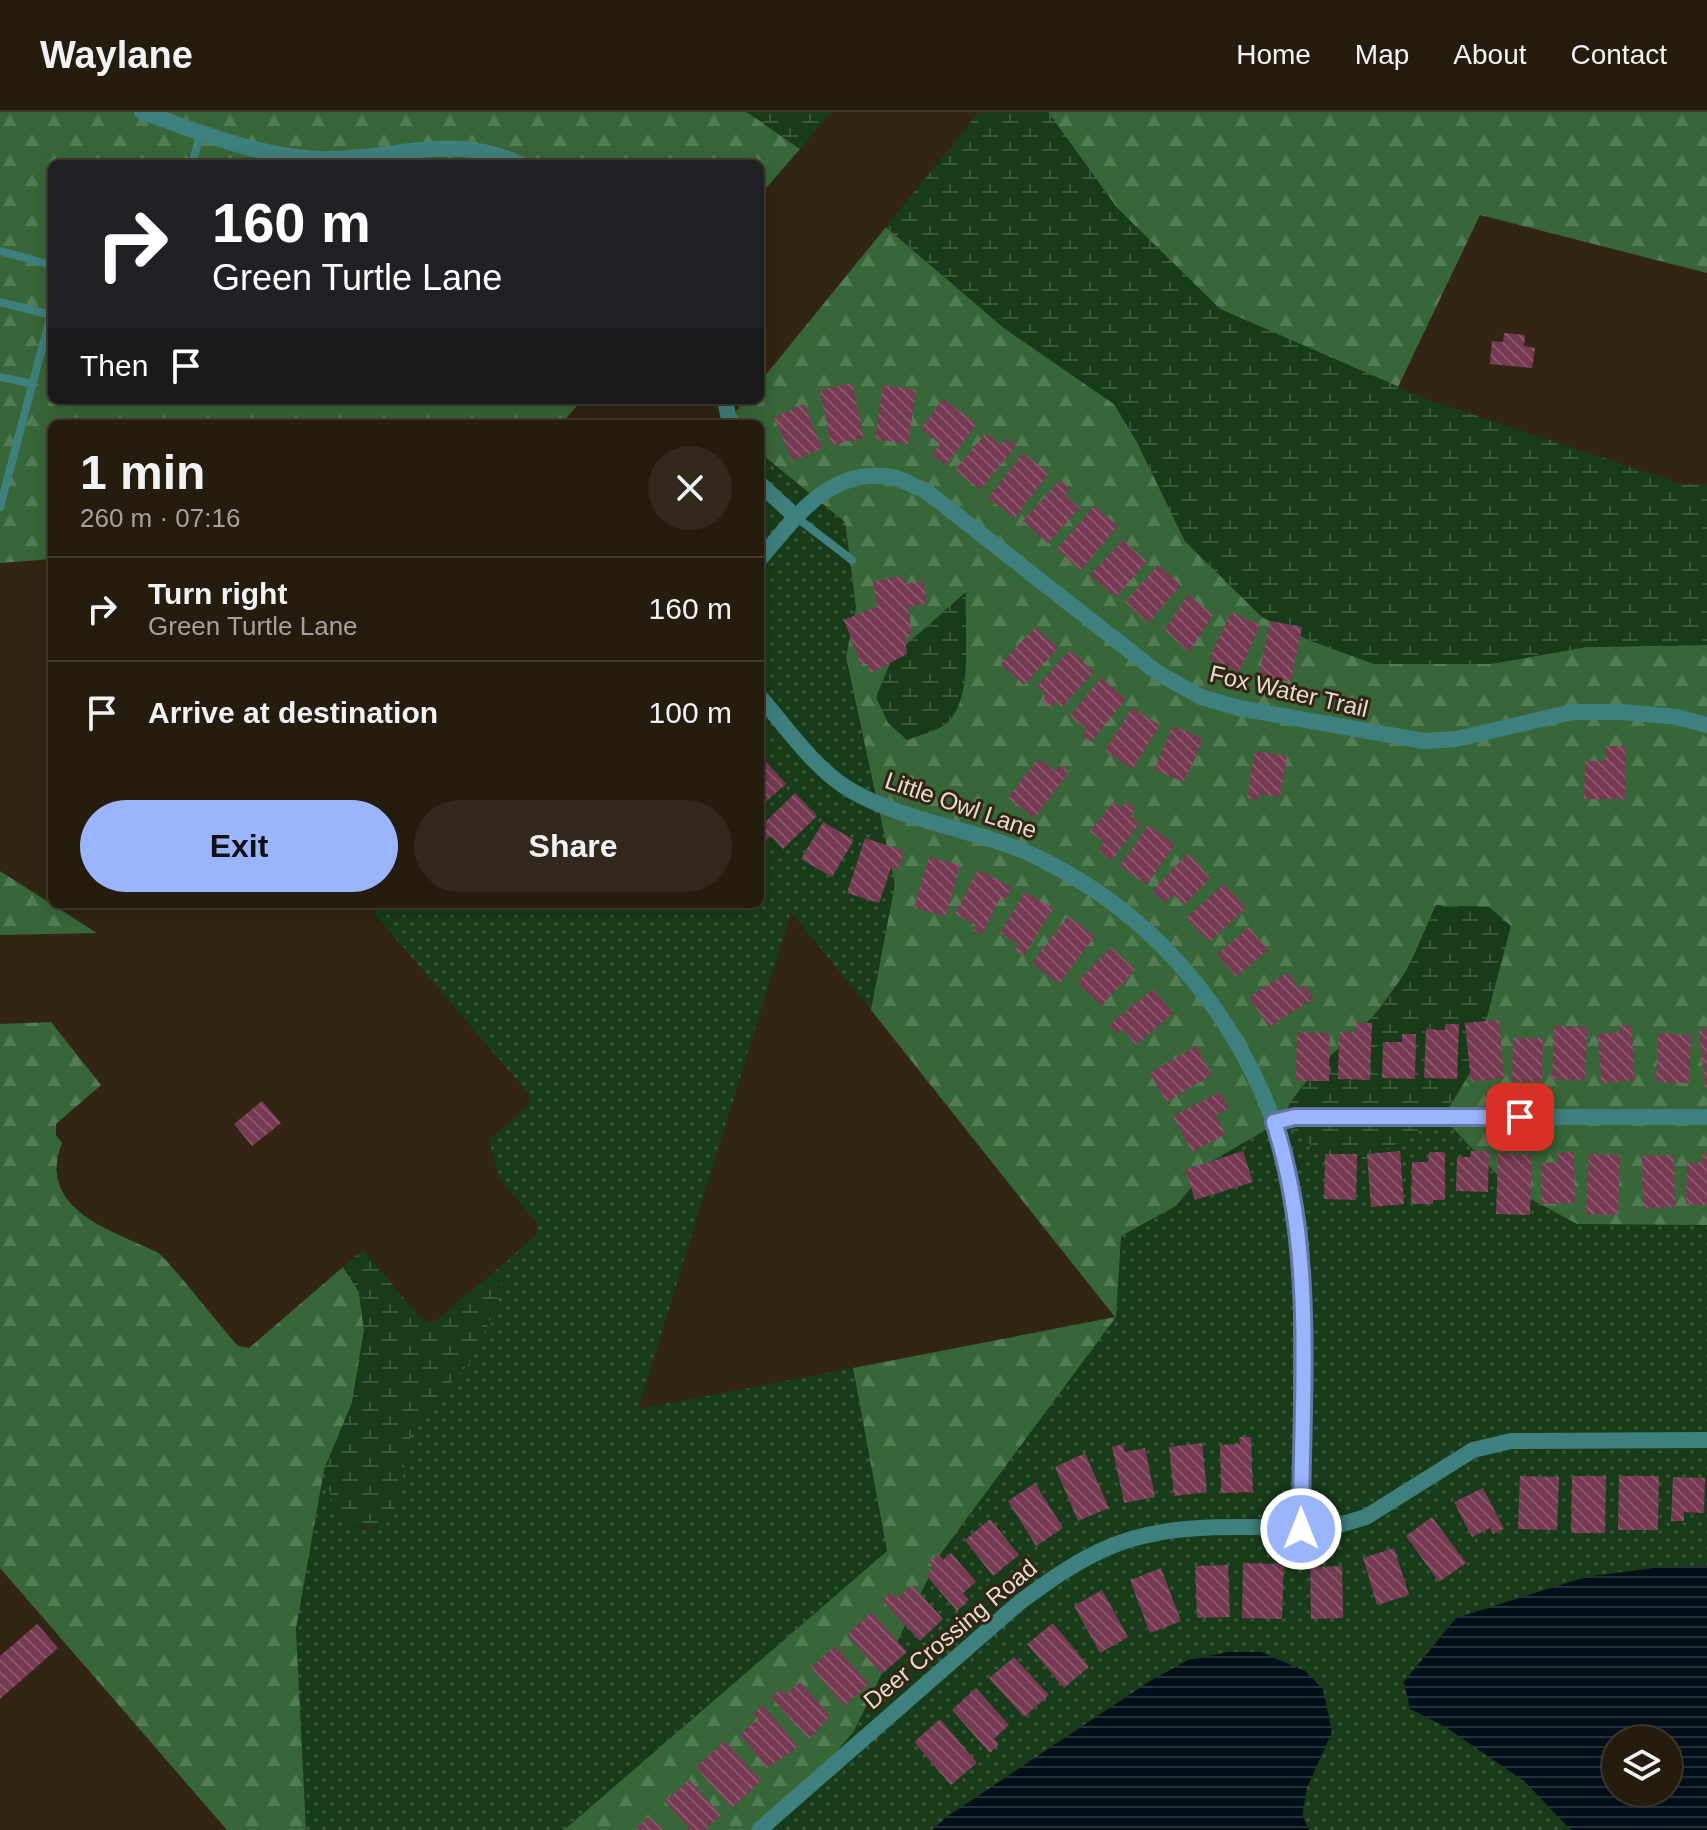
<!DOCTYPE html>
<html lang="en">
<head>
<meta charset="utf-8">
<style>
	body { margin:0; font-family:Helvetica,sans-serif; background:#32291c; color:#f1f3f6; height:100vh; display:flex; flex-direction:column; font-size:30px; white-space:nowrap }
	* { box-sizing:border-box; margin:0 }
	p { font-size:26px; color:#a4a19e }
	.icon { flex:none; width:44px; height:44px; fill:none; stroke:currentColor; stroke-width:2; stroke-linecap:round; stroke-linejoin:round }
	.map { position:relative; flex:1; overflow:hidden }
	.sheet { position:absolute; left:48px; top:308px; width:716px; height:488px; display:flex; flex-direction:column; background:#261c0e; border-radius:12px; box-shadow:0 4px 20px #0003,0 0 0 2px #423a2e }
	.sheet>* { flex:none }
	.hud { position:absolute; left:48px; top:48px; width:716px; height:244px; border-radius:12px; box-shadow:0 4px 20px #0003,0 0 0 2px #423a2e; background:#202124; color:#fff; overflow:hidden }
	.buttons { position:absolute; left:1602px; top:1614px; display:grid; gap:16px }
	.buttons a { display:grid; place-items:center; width:80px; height:80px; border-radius:50%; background:#261c0e; box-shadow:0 4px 20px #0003,0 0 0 2px #423a2e; font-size:40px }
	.pin { position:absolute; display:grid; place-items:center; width:68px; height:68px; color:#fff; margin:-34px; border-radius:16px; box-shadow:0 4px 12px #0006 }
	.me { position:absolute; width:88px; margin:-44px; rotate:0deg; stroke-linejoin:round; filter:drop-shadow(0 0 6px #0008) }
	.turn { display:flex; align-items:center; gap:28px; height:168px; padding:0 32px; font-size:36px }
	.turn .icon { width:104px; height:104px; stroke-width:2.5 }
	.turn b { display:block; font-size:56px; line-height:68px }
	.then { display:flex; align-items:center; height:76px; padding:0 32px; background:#0003; gap:16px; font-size:30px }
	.round { display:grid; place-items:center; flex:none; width:84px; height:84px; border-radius:42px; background:#32291c }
	.head { display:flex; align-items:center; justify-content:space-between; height:136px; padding:0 32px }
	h1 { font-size:48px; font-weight:600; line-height:60px }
	.action { display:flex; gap:16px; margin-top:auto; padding:16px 32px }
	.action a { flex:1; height:92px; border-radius:48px; background:#9ab5fd; color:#111; font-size:32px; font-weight:600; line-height:92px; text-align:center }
	.action a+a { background:#32291c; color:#f1f3f6 }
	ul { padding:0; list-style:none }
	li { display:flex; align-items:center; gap:24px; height:104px; padding:0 32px; border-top:2px solid #423a2e }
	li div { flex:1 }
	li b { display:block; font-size:30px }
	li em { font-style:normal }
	header { display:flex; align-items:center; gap:48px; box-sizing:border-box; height:112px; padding:0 40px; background:#261c0e; border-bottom:2px solid #423a2e }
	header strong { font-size:38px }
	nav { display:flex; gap:44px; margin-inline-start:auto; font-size:28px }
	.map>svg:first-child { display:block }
	.grass { fill:url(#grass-dots) }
	.forest { fill:url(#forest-firs); fill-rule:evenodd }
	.wetland { fill:url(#wetland-marsh) }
	.water { fill:url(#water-rules); fill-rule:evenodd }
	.building { fill:url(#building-back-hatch) }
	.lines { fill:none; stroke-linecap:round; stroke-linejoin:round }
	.service { stroke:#3e807d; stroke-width:8 }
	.minor { stroke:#3e807d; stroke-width:16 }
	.route-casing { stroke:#6476a4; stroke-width:20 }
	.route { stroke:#9ab5fd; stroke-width:14 }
	.labels { text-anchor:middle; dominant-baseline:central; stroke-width:6; stroke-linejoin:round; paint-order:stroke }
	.street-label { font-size:24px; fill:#e4dbd0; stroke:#332513 }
</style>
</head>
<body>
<header>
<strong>Waylane</strong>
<nav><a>Home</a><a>Map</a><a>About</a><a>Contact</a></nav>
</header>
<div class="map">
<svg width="1707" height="1718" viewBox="0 0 1707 1718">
	<defs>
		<pattern id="grass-dots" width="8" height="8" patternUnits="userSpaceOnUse" patternTransform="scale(2)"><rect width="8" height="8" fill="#183c19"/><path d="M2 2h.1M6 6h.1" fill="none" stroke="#395839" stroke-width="1.8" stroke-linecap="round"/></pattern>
		<pattern id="forest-firs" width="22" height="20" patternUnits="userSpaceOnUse" patternTransform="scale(2)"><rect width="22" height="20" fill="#376738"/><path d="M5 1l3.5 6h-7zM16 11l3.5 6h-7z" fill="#547c54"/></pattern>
		<pattern id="wetland-marsh" width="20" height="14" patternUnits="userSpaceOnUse" patternTransform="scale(2)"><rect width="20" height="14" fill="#183c19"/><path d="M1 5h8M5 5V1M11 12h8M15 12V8" fill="none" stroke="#395839"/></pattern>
		<pattern id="water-rules" width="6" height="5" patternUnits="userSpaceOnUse" patternTransform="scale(2)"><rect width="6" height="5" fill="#00101b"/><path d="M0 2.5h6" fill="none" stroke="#25323b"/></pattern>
		<pattern id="building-back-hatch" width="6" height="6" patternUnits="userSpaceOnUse" patternTransform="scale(2)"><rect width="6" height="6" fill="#773a53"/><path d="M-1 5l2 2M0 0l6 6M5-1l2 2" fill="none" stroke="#8a566b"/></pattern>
	</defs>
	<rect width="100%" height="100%" fill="#332513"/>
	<path class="grass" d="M760,341L845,410L856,495L846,545L895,772L871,898L791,800L638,1297L853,1256L887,1439L564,1718H306L296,1517L324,1358C333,1392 354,1443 394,1403L413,1315L469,1251L493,1202L507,1149L537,1122V1111L500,1067L489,1028L529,993V982L366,792H760Z
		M1443,1006L1510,1076L1577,1112L1707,1113V1454L1654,1456L1586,1465L1456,1506L1404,1570L1410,1597L1444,1614L1524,1669L1571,1718H1309C1293,1687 1317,1648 1332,1620L1188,1548L1150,1569L948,1704L932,1718H754L854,1619L939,1444L1116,1205L1121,1124L1176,1094L1214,1048L1281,1009L1358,1053Z"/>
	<path class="forest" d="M0,0H747L800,37L760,83V52H52V288H582L561,312H52V447L0,451Z
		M1048,0H1707V161L1480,103L1398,275L1220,197L1117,96Z
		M886,115L1004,216L1114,292L1137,330L1185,429L1262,505L1311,529L1490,552L1586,535L1707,533V1113L1577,1112L1510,1076L1443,1006L1436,793L1408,857L1375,903L1326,948L1281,1009L1214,1048L1176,1094L1121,1124L1116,1205L939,1444L854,1619L794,1691L754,1718H564L887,1439L853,1256L1115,1205L871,898L895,772L846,545L856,495L845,410L760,341V312H726L745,288H760V270ZM965,481C966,510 969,590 948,610C938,619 918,623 907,628Z
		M0,759L97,821L0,823Z
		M51,910L101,973L56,1012V1023L62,1031C36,1097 111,1118 157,1140C167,1146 225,1220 238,1234L249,1236L343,1155L359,1180L364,1219L352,1291L324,1358L296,1517L306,1718H227L0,1456V912Z"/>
	<path class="wetland" d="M747,0H832L800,37Z
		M979,0H1048L1117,96L1220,197L1429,288L1683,372H1707V533L1586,535L1490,552H1374L1311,529L1262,505L1185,429L1137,330L1114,292L1004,216L886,115Z
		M966,480C963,517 975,583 948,610C939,618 918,623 907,628L888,611L876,585L893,544Z
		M1436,793L1489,795L1511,814L1474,954L1443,1006L1358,1053L1325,1044L1281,1009C1301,964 1340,939 1373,904C1404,873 1419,832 1436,793Z
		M363,1138L423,1209L434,1210L507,1149L493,1202L469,1251L413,1315L394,1402L384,1413L367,1416L348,1411L333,1394L324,1358L352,1291L364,1219L359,1180L343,1155Z"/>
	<path class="water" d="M1707,1454V1718H1571L1524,1669L1444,1614L1410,1597L1404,1570L1456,1506L1586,1465L1654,1456ZM1616,1628H1668V1680H1616Z
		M1228,1540H1261L1305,1559L1323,1577L1332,1620L1307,1676L1302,1704L1309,1718H932L948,1704L1150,1569L1188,1548Z"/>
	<path class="building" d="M1504,221L1525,223L1524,234L1535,236L1532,256L1490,252L1492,229L1503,230Z
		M852,271L864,326L831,333L820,278Z
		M883,273L916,278L908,332L875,327Z
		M943,287L977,312L946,353L932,343L940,332L921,317Z
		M804,292L822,336L792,349L774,305Z
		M986,321L1001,333L1006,327L1016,334L980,378L955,358Z
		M1023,341L1049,361L1015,406L988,386Z
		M1060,368L1070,377L1065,382L1080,396L1048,431L1023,409Z
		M1094,394L1118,414L1081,458L1057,437Z
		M1123,428L1147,450L1115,485L1090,463Z
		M1158,453L1181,473L1148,511L1125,490Z
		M902,464L906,472L923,469L927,491L908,495L912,523L905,526L907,542L871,561L867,552L861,553L844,508L877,494L873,469Z
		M1188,482L1213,503L1189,540L1165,518Z
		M1231,500L1260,513L1239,560L1209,547Z
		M1270,509L1302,515L1291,570L1259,563Z
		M1035,515L1058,536L1024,573L1001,552Z
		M1070,538L1094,560L1062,595L1056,589L1051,596L1042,588L1046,583L1037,574Z
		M1101,566L1126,587L1091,630L1083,623L1087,618L1070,604Z
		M1132,596L1160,613L1133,657L1105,639Z
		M1173,614L1203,627L1184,670L1154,658Z
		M1605,634H1625V687H1584L1585,649H1605Z
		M1255,639L1287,644L1280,685L1259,682L1258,688L1247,686Z
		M764,647L786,672L760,695V651Z
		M1038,647L1055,659L1060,653L1069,660L1034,706L1008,686Z
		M795,681L817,704L783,737L771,724L764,730L760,726V715Z
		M1113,690L1121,696L1126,690L1136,697L1131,704L1140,711L1111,749L1098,738L1104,730L1090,720Z
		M823,710L854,728L832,765L801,747Z
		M1148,713L1175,732L1147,773L1120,754Z
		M865,726L904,739L898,758L891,756L879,791L847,781Z
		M1188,741L1210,766L1185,793L1173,782L1165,791L1152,779Z
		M929,745L960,753L946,804L914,796Z
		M978,758L1012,775L1005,788L1000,786L982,822L973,818L976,813L955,802Z
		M1224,772L1246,796L1209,830L1186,806Z
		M1025,780L1053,796L1024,844L1015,838L1019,832L1000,821Z
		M1068,804L1095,824L1059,872L1032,851Z
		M1249,815L1268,838L1236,865L1217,842Z
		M1111,835L1135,858L1101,894L1077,870Z
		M1288,860L1299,877L1305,873L1314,886L1269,915L1249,885Z
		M1153,877L1173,901L1136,933L1123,917L1117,922L1109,913Z
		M1499,908L1504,966L1471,970L1465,911Z
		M1356,911H1372L1370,968L1338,967L1339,920H1356Z
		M1445,912H1459L1457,967L1424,966L1426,917L1445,918Z
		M1631,913L1635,968L1601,971L1598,922L1620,920V914Z
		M1554,914L1587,915L1585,968L1552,967Z
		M1707,917V976H1705L1699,918Z
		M1297,920L1330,921L1329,969H1296Z
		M1658,921L1691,923L1689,971L1656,970Z
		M1402,922H1416L1415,967L1382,966L1383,930H1402Z
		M1513,926H1543L1542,970L1512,969Z
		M1196,934L1212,963L1166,990L1150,961Z
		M1220,980L1229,996L1215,1003L1225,1022L1192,1040L1173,1004Z
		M262,989L281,1011L252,1034L234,1012Z
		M1243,1039L1253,1070L1195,1088L1185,1058Z
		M1400,1039L1404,1092L1371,1095L1367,1042Z
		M1471,1039H1489L1488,1080L1456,1079L1457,1045H1470Z
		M1429,1040H1445V1088H1433V1092H1411L1412,1050H1428Z
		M1574,1040L1575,1091L1541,1092V1051L1558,1050V1041Z
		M1498,1041L1532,1043L1530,1103L1496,1102Z
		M1703,1041H1707V1093L1686,1092L1687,1050L1702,1051Z
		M1325,1042H1357L1356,1088L1324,1087Z
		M1589,1042L1620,1043L1618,1103L1586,1102Z
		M1674,1043L1675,1095L1643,1096L1642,1044Z
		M1239,1325H1251L1253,1380L1221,1381L1220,1333L1240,1332Z
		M1202,1331L1207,1380L1174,1384L1169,1335Z
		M1123,1332L1125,1340L1145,1336L1155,1385L1124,1391L1112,1335Z
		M1085,1341L1109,1396L1078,1409L1055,1355Z
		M1520,1364L1559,1365L1557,1418L1518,1417Z
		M1572,1364H1606L1605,1421H1571Z
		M1619,1364H1659L1658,1418H1618Z
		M1673,1365L1705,1366L1704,1401L1684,1400V1409H1671Z
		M1035,1371L1063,1416L1036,1434L1008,1389Z
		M1483,1376L1504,1417L1493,1422L1490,1416L1472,1425L1454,1390Z
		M1432,1405L1466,1451L1439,1470L1406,1424Z
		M990,1407L1019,1443L993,1464L965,1428Z
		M1394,1436L1409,1483L1377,1493L1363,1446Z
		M951,1441L976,1470L963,1481L969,1488L957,1499L926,1463L934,1456L929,1450L938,1442L943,1448Z
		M1243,1451L1284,1452L1282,1507L1242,1506Z
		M1228,1453L1230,1505L1197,1506L1195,1454Z
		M1342,1454L1343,1506L1311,1507L1310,1455Z
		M1161,1456L1181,1509L1150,1521L1130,1468Z
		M912,1473L943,1507L920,1529L882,1488L891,1480L897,1486Z
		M1102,1478L1128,1525L1100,1541L1074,1494Z
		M871,1500L907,1540L882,1562L847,1523Z
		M1053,1511L1089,1555L1064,1576L1027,1532Z
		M37,1512L58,1536L0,1587V1544Z
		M835,1534L869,1572L844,1594L811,1555Z
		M1014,1545L1049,1583L1024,1605L989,1566Z
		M800,1570L830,1604L809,1627L771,1585L780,1577L785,1583Z
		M976,1576L1009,1613L994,1627L999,1632L990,1641L952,1598Z
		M763,1593L798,1635L767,1656L740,1622L758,1607L753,1601Z
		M940,1607L977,1651L951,1673L914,1630Z
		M725,1629L761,1669L732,1696L696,1655Z
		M689,1668L721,1703L704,1718H690L665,1689Z
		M648,1704L664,1718H636Z"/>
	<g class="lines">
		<path class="service" d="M192,52L201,20
			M0,139L52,153
			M0,190L51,203
			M0,265L33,272
			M0,395L52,198
			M796,405L852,448"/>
		<path class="minor" d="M142,0C201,20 263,47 326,47C399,47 449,20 520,52
			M725,288L730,312
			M760,372L796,405
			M760,447C795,406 829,355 891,365C903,367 915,375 926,379L1158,561L1201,585L1239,596L1424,629L1456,627L1573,600H1622L1677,605L1707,613
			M760,585C788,617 815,658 852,679C910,712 980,717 1039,746C1182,816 1276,953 1298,1109C1304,1146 1301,1186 1301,1223C1301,1288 1301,1352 1301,1417
			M1274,1010L1295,1005H1707
			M759,1718L1020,1490C1050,1468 1079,1447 1114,1433C1181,1407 1259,1417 1329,1416L1366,1405L1473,1338L1511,1329L1707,1328"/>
	</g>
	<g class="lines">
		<g class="route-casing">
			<path id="route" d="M1301,1417C1301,1281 1316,1140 1274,1010L1295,1005H1520"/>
		</g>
		<use href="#route" class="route"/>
	</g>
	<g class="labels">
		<g class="street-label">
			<text transform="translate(1289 579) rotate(13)">Fox Water Trail</text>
			<text transform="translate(961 693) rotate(19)">Little Owl Lane</text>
			<text transform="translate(950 1522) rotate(-40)">Deer Crossing Road</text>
		</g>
	</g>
</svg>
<div class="buttons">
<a><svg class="icon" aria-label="layers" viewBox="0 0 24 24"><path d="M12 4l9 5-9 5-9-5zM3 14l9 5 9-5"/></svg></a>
</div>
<div class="pin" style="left:1520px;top:1005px;background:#d93025"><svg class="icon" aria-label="arrive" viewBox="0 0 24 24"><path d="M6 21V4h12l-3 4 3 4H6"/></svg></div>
<svg class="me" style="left:1301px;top:1417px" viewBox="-20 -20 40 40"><circle r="17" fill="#9ab5fd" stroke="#fff" stroke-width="3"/><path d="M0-11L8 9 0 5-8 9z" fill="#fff"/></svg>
<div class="hud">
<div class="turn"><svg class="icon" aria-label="right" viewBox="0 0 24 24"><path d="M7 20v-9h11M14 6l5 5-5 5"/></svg><div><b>160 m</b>Green Turtle Lane</div></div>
<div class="then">Then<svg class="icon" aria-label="arrive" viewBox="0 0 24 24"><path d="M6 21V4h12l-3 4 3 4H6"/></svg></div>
</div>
<section class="sheet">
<div class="head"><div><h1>1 min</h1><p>260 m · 07:16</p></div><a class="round"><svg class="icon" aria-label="close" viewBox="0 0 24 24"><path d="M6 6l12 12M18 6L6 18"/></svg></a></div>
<ul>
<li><svg class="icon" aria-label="right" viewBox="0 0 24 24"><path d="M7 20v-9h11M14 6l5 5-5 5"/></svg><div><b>Turn right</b><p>Green Turtle Lane</p></div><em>160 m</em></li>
<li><svg class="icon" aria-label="arrive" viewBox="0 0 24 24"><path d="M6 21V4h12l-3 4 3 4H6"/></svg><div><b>Arrive at destination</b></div><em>100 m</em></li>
</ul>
<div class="action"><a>Exit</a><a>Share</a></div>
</section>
</div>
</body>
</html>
